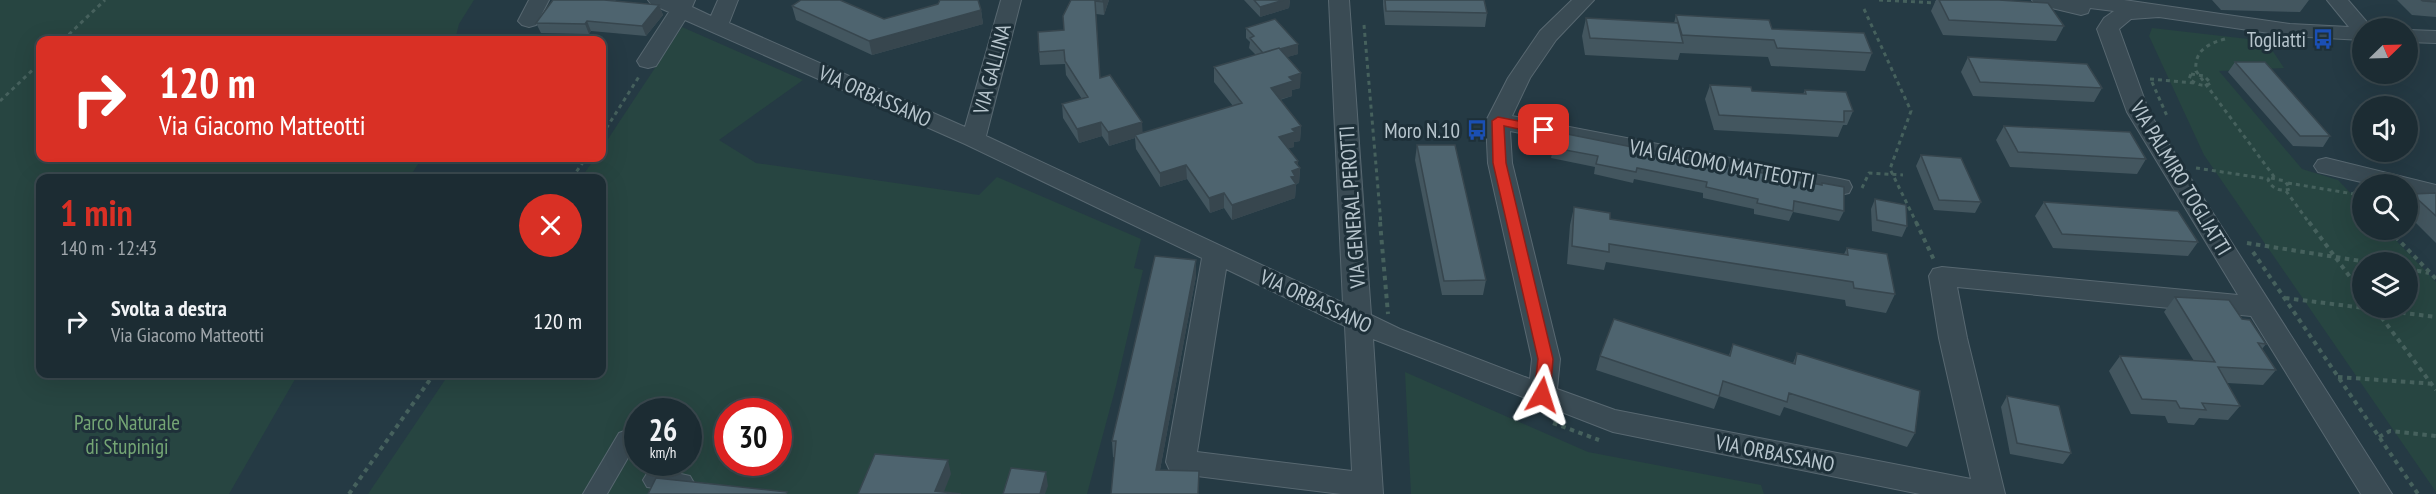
<!DOCTYPE html>
<html lang="it">
<head>
<meta charset="utf-8">
<style>
	body { margin:0; font-family:"PT Sans Narrow",sans-serif; background:#29383f; color:#f1f3f6; height:100vh; display:flex; flex-direction:column; font-size:22px; white-space:nowrap }
	* { box-sizing:border-box; margin:0 }
	p { font-size:20px; color:#a0a7ac }
	.icon { flex:none; width:33px; height:33px; fill:none; stroke:currentColor; stroke-width:2; stroke-linecap:round; stroke-linejoin:round }
	.map { position:relative; flex:1; overflow:hidden }
	.drawer { position:absolute; left:36px; top:174px; width:570px; height:204px; display:flex; flex-direction:column; background:#1c2c33; border-radius:12px; box-shadow:0 6px 24px #0002,0 0 0 2px #3a484e }
	.drawer>* { flex:none }
	.hud { position:absolute; left:36px; top:36px; width:570px; height:126px; border-radius:12px; box-shadow:0 6px 24px #0002,0 0 0 2px #3a484e; background:#d93025; color:#fff; overflow:hidden }
	.needle { width:39px; rotate:67deg }
	.tools { position:absolute; left:2352px; top:18px; display:grid; gap:12px }
	.tools a { display:grid; place-items:center; width:66px; height:66px; border-radius:50%; background:#1c2c33; box-shadow:0 6px 24px #0002,0 0 0 2px #3a484e; font-size:30px }
	.speed { position:absolute; left:624px; top:398px; display:flex; gap:12px; font-size:30px; font-weight:700; text-align:center }
	.speed>* { display:grid; place-content:center; width:78px; height:78px; border-radius:50%; background:#1c2c33; box-shadow:0 6px 24px #0002,0 0 0 2px #3a484e; line-height:1 }
	.speed small { font-size:15px; font-weight:400 }
	.speed .limit { border:9px solid #d22; background:#fff; color:#111 }
	.pin { position:absolute; display:grid; place-items:center; width:51px; height:51px; color:#fff; margin:-26px; border-radius:12px; box-shadow:0 3px 9px #0006 }
	.me { position:absolute; width:66px; margin:-33px; rotate:6deg; stroke-linejoin:round; filter:drop-shadow(0 0 4px #0008) }
	.turn { display:flex; align-items:center; gap:21px; height:126px; padding:0 24px; font-size:27px }
	.turn .icon { width:78px; height:78px; stroke-width:2.5 }
	.turn b { display:block; font-size:42px; line-height:51px }
	.round { display:grid; place-items:center; flex:none; width:63px; height:63px; border-radius:32px; background:#29383f }
	.summary { display:flex; align-items:center; justify-content:space-between; height:102px; padding:0 24px }
	h1 { font-size:36px; font-weight:700; line-height:45px; color:#d93025 }
	ul { padding:0; list-style:none }
	li { display:flex; align-items:center; gap:18px; height:90px; padding:0 24px }
	li div { flex:1 }
	li b { display:block; font-size:22px }
	li em { font-style:normal }
	.map>svg:first-child { display:block }
	.green { fill:#274541; fill-rule:evenodd }
	.lines { fill:none; stroke-linecap:round; stroke-linejoin:round }
	.pedestrian-casing { stroke:#586871; stroke-width:2 }
	.minor-casing { stroke:#586871; stroke-width:2 }
	.path-far1 { stroke:#46615d; stroke-width:3; stroke-dasharray:4 4; stroke-linecap:butt }
	.path { stroke:#46615d; stroke-width:4; stroke-dasharray:4.5 4.5; stroke-linecap:butt }
	.pedestrian { fill:#3a4b54; fill-rule:evenodd }
	.minor { fill:#3a4b54; fill-rule:evenodd }
	.wall { fill:#43565f }
	.shaded-wall { fill:#37464e }
	.building { fill:#4e646f; stroke:#37464e; stroke-width:1.5 }
	.route { fill:#d93025; stroke:#8d1f18; stroke-width:1.5 }
	.labels { text-anchor:middle; dominant-baseline:central; stroke-width:6; stroke-linejoin:round; paint-order:stroke }
	.poi-label { font-size:21px; fill:#b7c5cd; stroke:#1e3039; text-anchor:end }
	.street-label { font-size:21px; fill:#b7c5cd; stroke:#1e3039 }
	.park-label { font-size:21px; fill:#74a574; stroke:#1e3039 }
</style>
</head>
<body>
<div class="map">
<svg width="2436" height="494" viewBox="0 0 2436 494">
	<rect width="100%" height="100%" fill="#253a44"/>
	<path class="green" d="M0,0H474L459,24L455,40H40V158H422L409,178H40V374H298L229,494H0Z
		M682,27L803,80L719,140L756,163L979,195L997,177L1141,239L1134,268L1143,270L1116,386L1087,494H368L449,374H602V178H581L595,158H602V148ZM638,411H688V462H638ZM728,411H778V462H728Z
		M2152,28L2266,41L2284,68L2219,71L2302,169L2338,180L2362,205V230H2386L2436,282V492L2204,155L2149,36ZM2362,262H2408V308H2362Z
		M1405,372L1588,452L1761,485L1764,494H1411Z"/>
	<g class="lines">
		<g class="pedestrian-casing">
			<path id="pedestrian" d="M627,430L638,431V449H633L607,494H583L619,433Z
				M654,462H677L672,472L690,476L694,483L690,490L682,492L647,487L643,480Z"/>
		</g>
		<g class="minor-casing">
			<path id="minor" d="M529,0H549L536,25L529,27L522,25L518,21Z
				M648,0H695L692,7L711,16L718,0H738L729,23L965,127L1001,0H1021L986,136L1343,303L1329,0H1349L1371,315L1400,329L1530,379L1532,359L1488,163L1486,121L1508,78L1540,31L1572,0H1594L1556,40L1530,78L1512,116L1840,179L1849,181L1852,187L1849,193L1840,195L1510,131L1512,163L1560,359L1557,389L1615,410L1971,479L1939,338L1929,276L1933,269L1942,267L2238,295L2127,112L2097,29L2104,18L2114,11L2090,8L2088,13L2081,15L2035,4L2032,0H2124L2290,24L2349,27L2327,0H2348L2372,28H2362V40L2290,36L2159,17L2131,19L2119,29L2149,112L2163,135L2392,494H2361L2251,316L1957,287L1967,338L2005,494H1920L1613,432L1373,339L1383,494H1341L1181,474L1170,471L1166,462L1202,258L965,144L685,20L656,66L648,68L640,66L637,61L669,12L651,4ZM1226,269L1345,326L1352,471L1197,452Z
				M2408,30L2436,31V43L2408,42Z
				M2326,158L2436,185V201L2408,194V184H2370L2318,172L2314,166L2318,160Z"/>
		</g>
		<path class="path-far1" d="M1879,0L1938,3
			M1864,9L1911,111L1890,169L1917,224
			M1364,25L1381,224
			M2225,39C2207,44 2194,51 2196,71L2275,178
			M63,40L105,0
			M2191,74L2204,76L2211,83C2203,88 2196,84 2189,79Z
			M2150,79L2194,83
			M2152,82L2167,116
			M0,101L40,63
			M602,135L640,75
			M2196,168L2269,179
			M572,178L586,158
			M2271,178L2285,181L2290,189C2281,192 2272,189 2268,180Z
			M2288,183L2354,194
			M1862,188L1869,173L1903,175
			M2286,191L2310,224
			M2353,192L2362,202"/>
		<path class="path" d="M1380,222L1388,314
			M1916,222L1934,260
			M2309,222L2362,293
			M2389,230L2436,279
			M2247,243L2367,262
			M2253,252L2418,494
			M2408,269L2429,273
			M2285,298L2436,317
			M2376,310L2436,390
			M2338,377L2436,384
			M1553,423L1599,440
			M2379,437L2390,431L2436,436
			M349,494L434,374"/>
		<use href="#pedestrian" class="pedestrian"/>
		<use href="#minor" class="minor"/>
	</g>
	<path class="wall" d="M553,0H616L615,1L659,5L663,15L646,36L591,31L589,34L541,33L536,23Z
		M1071,0H1109L1104,15L1096,14L1100,78L1143,133L1233,106L1214,82V67L1256,55L1249,48L1250,42L1246,38V28L1298,54L1287,57L1300,88L1292,90V96L1280,100L1301,126L1300,141L1294,142V147L1288,148L1298,161V166L1300,168L1299,183L1296,184L1295,198L1232,220L1224,208L1210,213L1187,179L1160,187L1136,149L1135,138L1109,146L1102,136L1079,143L1063,118L1062,104L1082,99L1066,75L1065,64L1040,65L1039,52L1064,30Z
		M1244,0H1290L1289,8L1260,17Z
		M1383,0H1484L1487,13L1485,27L1385,25L1383,5Z
		M1936,0H1999L2064,26L2056,41L1943,35L1931,11Z
		M2212,0H2309L2300,12L2221,10Z
		M2397,0H2436V17L2412,15Z
		M938,4L981,10L983,24L872,55L796,20L792,6L884,19Z
		M1676,15L1772,29L1872,53L1865,71L1771,66L1768,57L1680,53L1678,60L1585,55L1582,36L1586,18L1674,23Z
		M1968,57L2102,88L2094,102L1973,96L1961,72Z
		M2235,62L2330,136L2323,147L2293,146L2228,72Z
		M1710,85L1752,91L1803,94L1805,90L1853,111L1847,125H1843L1838,137L1714,130L1705,99Z
		M2004,126L2146,159L2137,174L2010,167L1996,140Z
		M1557,132L1821,185L1822,183L1844,211L1839,221L1793,212L1789,221L1754,214V209L1703,198V193L1634,179L1633,183L1594,174L1595,167L1551,158Z
		M1417,145L1486,280L1483,295H1442L1415,160Z
		M1921,155L1981,202L1975,213L1934,210L1916,166Z
		M2436,193V243L2408,215V200L2412,194Z
		M1875,199L1907,226L1902,237L1872,231L1871,209Z
		M2044,202L2198,242L2188,256L2053,248L2035,216Z
		M1574,207L1610,219L1844,254L1847,248L1895,294L1886,313L1846,306L1845,300L1606,262L1604,270L1567,264L1570,225Z
		M1196,260V276L1160,470L1199,487L1113,457L1112,441Z
		M2175,297L2242,319L2266,344L2262,349L2276,370L2263,385L2227,383L2240,406L2228,420L2199,418L2194,425L2168,423L2165,416L2131,414L2109,371L2120,356L2194,361L2164,312Z
		M1733,344L1793,363L1797,353L1915,433L1907,447L1784,407L1780,416L1719,396L1714,409L1596,370L1600,356L1729,355Z
		M2007,396L2071,453L2063,464L2010,454L2001,407Z"/>
	<path class="shaded-wall" d="M1103,0H1109L1104,15L1103,2Z
		M1284,0H1290L1289,8L1260,17V7Z
		M659,5L663,15L646,36L642,26Z
		M981,10L983,24L872,55L869,41Z
		M587,21L591,31L589,34L585,24Z
		M1298,44V54L1264,64V54Z
		M1301,73L1300,88L1292,90V96L1270,102L1271,88L1289,77Z
		M1101,122L1102,136L1079,143L1077,129Z
		M1142,122L1143,136L1135,135V138L1109,146L1108,132Z
		M1301,126L1300,141L1294,142V147L1278,151L1279,137L1292,129Z
		M1298,161V169L1300,168L1299,183L1295,184H1296L1295,198L1232,220V205L1295,162Z
		M1186,165L1187,179L1160,187V173Z
		M1224,193V208L1210,213L1209,198Z
		M1196,260V276L1157,486L1156,470Z
		M948,460L951,474L943,494L935,491Z
		M1046,472L1048,486L1045,494H1040Z"/>
	<path class="building" d="M553,0H604L659,5L642,26L587,21L585,24L536,23Z
		M801,0H840L884,19L938,4L940,0H978L981,10L869,41L792,6Z
		M1071,0H1103V2L1095,1L1100,78L1110,75L1142,122L1108,132L1101,122L1077,129L1062,104L1088,97L1065,61L1064,50L1039,52L1038,32L1064,30L1063,16Z
		M1254,0H1284L1260,7Z
		M1385,0H1484L1487,13L1386,11Z
		M1939,0H1999L2048,3L2064,26L1949,20Z
		M2421,0H2436V2L2423,1Z
		M1676,15L1769,20L1772,29L1864,33L1872,53L1777,48L1774,40L1682,35Z
		M1586,18L1678,23L1683,43L1590,38Z
		M1275,19L1298,44L1280,49L1279,48L1263,53L1250,38L1254,36L1246,28Z
		M1279,48L1301,73L1289,77L1293,81L1271,88L1301,126L1292,129L1295,132L1279,137L1298,161L1295,162L1300,168L1292,171L1295,176L1291,177L1296,184L1232,205L1224,193L1209,198L1186,165L1160,173L1135,135L1242,103L1214,67Z
		M1968,57L2087,64L2102,88L1980,82Z
		M2235,62H2265L2330,136H2300Z
		M1710,85L1751,87L1752,91L1806,94L1805,90L1846,92L1853,111H1844V122L1719,115Z
		M2004,126L2130,132L2146,159L2018,152Z
		M1557,132L1822,185V183L1844,187V211L1794,201L1793,211L1757,203L1758,199L1706,187L1707,182L1637,168L1636,172L1596,164L1598,156L1554,148Z
		M1417,145H1455L1486,280L1444,281Z
		M1921,155L1961,158L1981,202L1939,200Z
		M2436,193V216L2412,194Z
		M1875,199L1906,205L1907,226L1877,220Z
		M2044,202L2178,211L2198,242L2062,234Z
		M1574,207L1610,213V219L1848,255L1847,248L1887,254L1895,294L1854,288L1853,282L1609,244V252L1572,246Z
		M1155,256L1196,260L1156,470L1199,471L1198,494H1111L1116,441H1112Z
		M2175,297L2229,300L2242,319L2250,320L2266,344L2258,343L2276,370L2218,367L2240,406L2202,403L2206,410L2180,408L2176,401L2142,399L2120,356L2215,362Z
		M1614,319L1730,356L1733,344L1795,364L1797,353L1920,391L1915,433L1789,393L1787,402L1723,381L1719,396L1600,356Z
		M2007,396L2059,406L2071,453L2017,443Z
		M875,454L948,460L935,491L961,494H858Z
		M1011,468L1046,472L1040,494H1003Z
		M656,478L787,492L786,494H648Z"/>
	<path class="route" d="M1498,117L1544,126L1550,130L1544,134L1504,126L1506,163L1553,359L1550,395L1547,399H1537L1534,395L1538,359L1493,163L1492,121Z"/>
	<defs>
		<g id="bus-bare" transform="scale(1.62)"><path d="M-5-6H5V4H4V6H2V4H-2V6H-4V4H-5ZM-3.5-4V0h7V-4ZM-3.5 1.2v1.5H-2V1.2ZM2 1.2v1.5H3.5V1.2Z" fill="#1a4fb4" stroke="#1e3039" stroke-width="2.5" paint-order="stroke"/></g>
	</defs>
	<g fill-rule="evenodd">
		<use href="#bus-bare" x="2323" y="39"/>
		<use href="#bus-bare" x="1477" y="130"/>
	</g>
	<g class="labels">
		<g class="poi-label">
			<text x="2306" y="39">Togliatti</text>
			<text x="1460" y="130">Moro N.10</text>
		</g>
		<g class="street-label">
			<text transform="translate(992 69) rotate(-75)">VIA GALLINA</text>
			<text transform="translate(875 96) rotate(24)">VIA ORBASSANO</text>
			<text transform="translate(1722 164) rotate(11)">VIA GIACOMO MATTEOTTI</text>
			<text transform="translate(2181 178) rotate(59)">VIA PALMIRO TOGLIATTI</text>
			<text transform="translate(1352 207) rotate(-94)">VIA GENERAL PEROTTI</text>
			<text transform="translate(1316 301) rotate(25)">VIA ORBASSANO</text>
			<text transform="translate(1775 453) rotate(11)">VIA ORBASSANO</text>
		</g>
		<g class="park-label">
			<text x="127" y="422">Parco Naturale<tspan x="127" dy="24">di Stupinigi</tspan></text>
		</g>
	</g>
</svg>
<div class="tools">
<a><svg class="needle" viewBox="-14 -14 28 28"><path d="M0-13l5 13h-10z" fill="#e53935"/><path d="M0 13l5-13h-10z" fill="#a0a7ac"/></svg></a>
<a><svg class="icon" aria-label="sound" viewBox="0 0 24 24"><path d="M4 9h4l5-4v14l-5-4H4zM17 9q2 3 0 6"/></svg></a>
<a><svg class="icon" aria-label="search" viewBox="0 0 24 24"><circle cx="10" cy="10" r="6"/><path d="M15 15l6 6"/></svg></a>
<a><svg class="icon" aria-label="layers" viewBox="0 0 24 24"><path d="M12 4l9 5-9 5-9-5zM3 14l9 5 9-5"/></svg></a>
</div>
<div class="speed"><div>26<small>km/h</small></div><div class="limit">30</div></div>
<div class="pin" style="left:1544px;top:130px;background:#d93025"><svg class="icon" aria-label="arrive" viewBox="0 0 24 24"><path d="M6 21V4h12l-3 4 3 4H6"/></svg></div>
<svg class="me" style="left:1542px;top:395px" viewBox="-20 -20 40 40"><path d="M0-17L14 15 0 8-14 15z" fill="#d93025" stroke="#fff" stroke-width="4"/></svg>
<div class="hud">
<div class="turn"><svg class="icon" aria-label="right" viewBox="0 0 24 24"><path d="M7 20v-9h11M14 6l5 5-5 5"/></svg><div><b>120 m</b>Via Giacomo Matteotti</div></div>
</div>
<section class="drawer">
<div class="summary"><div><h1>1 min</h1><p>140 m · 12:43</p></div><a class="round" style="background:#d93025;color:#fff"><svg class="icon" aria-label="close" viewBox="0 0 24 24"><path d="M6 6l12 12M18 6L6 18"/></svg></a></div>
<ul>
<li><svg class="icon" aria-label="right" viewBox="0 0 24 24"><path d="M7 20v-9h11M14 6l5 5-5 5"/></svg><div><b>Svolta a destra</b><p>Via Giacomo Matteotti</p></div><em>120 m</em></li>
</ul>
</section>
</div>
</body>
</html>
